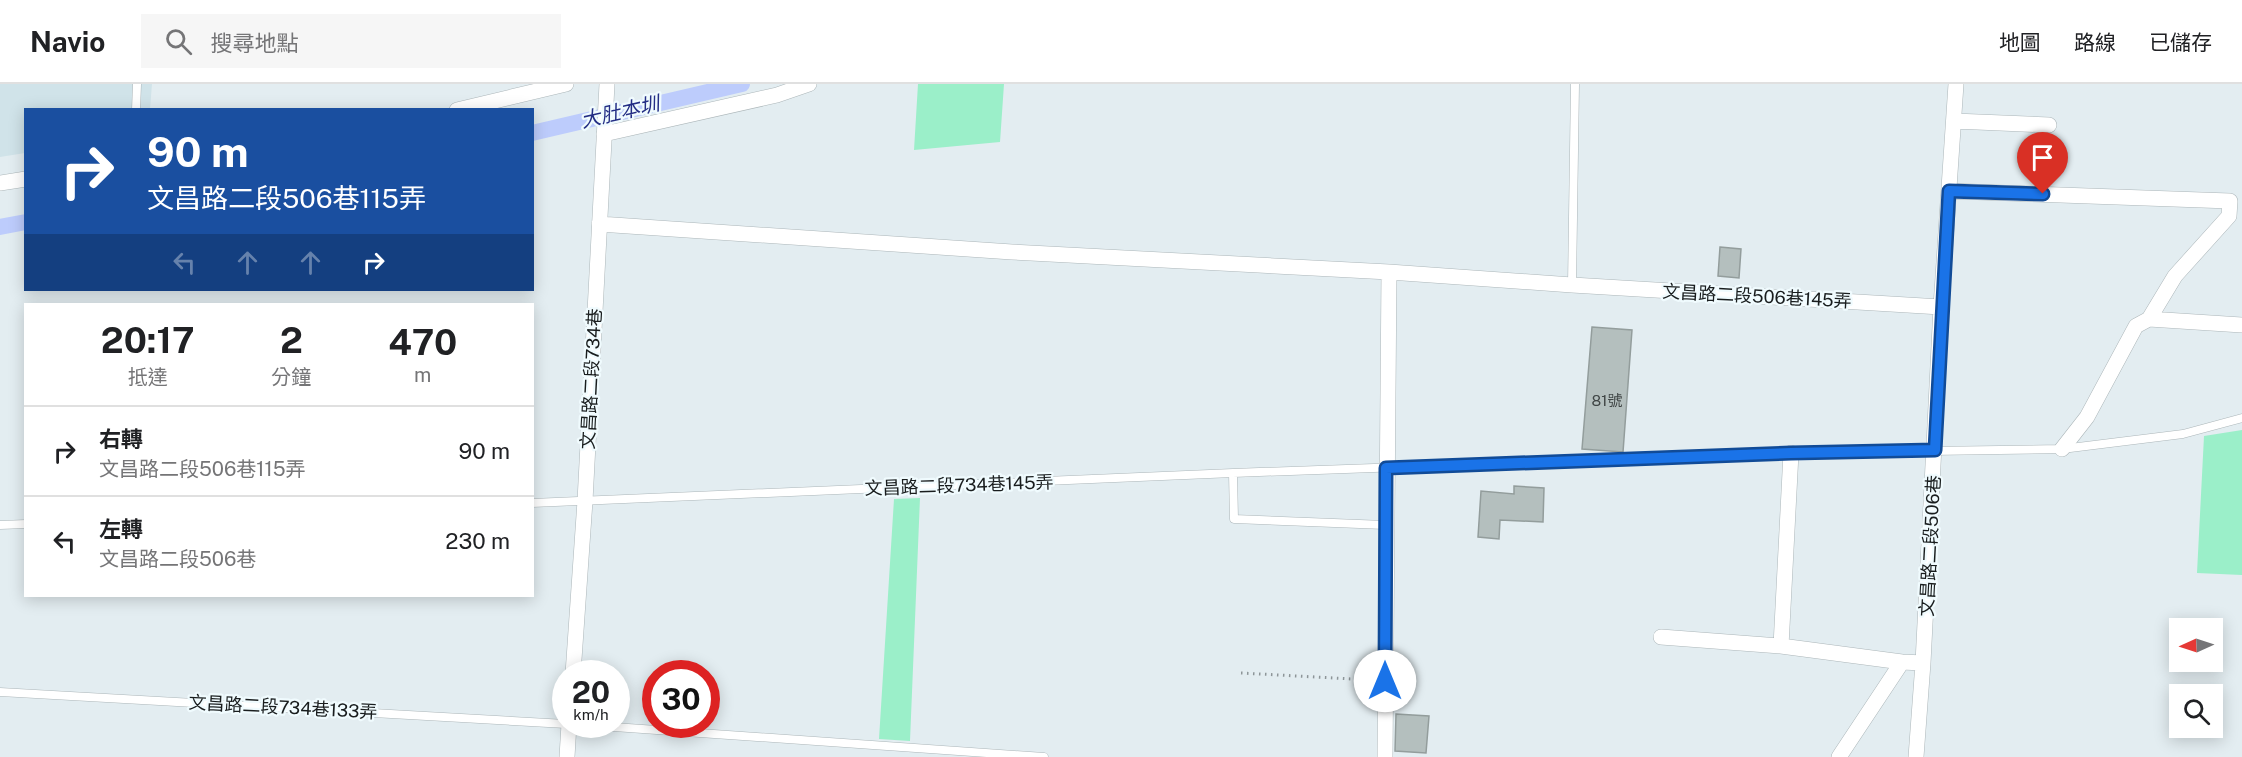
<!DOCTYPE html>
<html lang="zh-TW">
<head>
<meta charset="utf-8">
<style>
	body { margin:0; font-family:"Public Sans","Noto Sans TC",sans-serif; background:#f6f6f6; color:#202124; height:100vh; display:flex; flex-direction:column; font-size:22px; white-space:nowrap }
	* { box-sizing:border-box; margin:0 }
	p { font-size:20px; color:#757577 }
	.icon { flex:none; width:33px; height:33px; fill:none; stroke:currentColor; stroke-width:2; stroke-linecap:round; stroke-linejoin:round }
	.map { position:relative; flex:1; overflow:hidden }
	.panel { position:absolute; left:24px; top:219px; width:510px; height:294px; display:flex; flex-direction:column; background:#fff; border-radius:0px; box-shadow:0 3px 15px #0003 }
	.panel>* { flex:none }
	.banner { position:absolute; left:24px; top:24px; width:510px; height:183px; border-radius:0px; box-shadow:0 3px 15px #0003; background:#1a4fa0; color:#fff; overflow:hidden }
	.needle { width:39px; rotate:267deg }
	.controls { position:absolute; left:2169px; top:534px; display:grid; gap:12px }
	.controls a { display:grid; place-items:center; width:54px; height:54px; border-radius:0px; background:#fff; box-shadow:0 3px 15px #0003; font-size:30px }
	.speed { position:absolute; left:552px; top:576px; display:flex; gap:12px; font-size:30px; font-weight:700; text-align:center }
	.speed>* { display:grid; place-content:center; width:78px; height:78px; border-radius:50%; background:#fff; box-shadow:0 3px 15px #0003; line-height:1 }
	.speed small { font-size:15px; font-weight:400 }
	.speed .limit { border:9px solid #d22; background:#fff; color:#111 }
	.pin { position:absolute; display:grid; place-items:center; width:51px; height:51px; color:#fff; margin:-62px -26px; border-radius:50% 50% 50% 0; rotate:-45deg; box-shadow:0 0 6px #0007 }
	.pin .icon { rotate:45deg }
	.me { position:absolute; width:66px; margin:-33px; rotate:0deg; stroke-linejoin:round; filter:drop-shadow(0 0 4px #0008) }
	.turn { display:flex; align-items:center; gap:21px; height:126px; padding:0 24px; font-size:27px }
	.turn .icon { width:78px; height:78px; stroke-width:2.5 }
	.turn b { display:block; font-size:42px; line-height:51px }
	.lanes { display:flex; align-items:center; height:57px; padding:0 24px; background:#0003; justify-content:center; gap:30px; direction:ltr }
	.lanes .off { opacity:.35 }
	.eta { display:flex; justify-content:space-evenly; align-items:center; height:102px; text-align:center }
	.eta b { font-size:36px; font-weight:700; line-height:42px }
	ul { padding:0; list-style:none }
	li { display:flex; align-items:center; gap:18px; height:90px; padding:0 24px; border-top:2px solid #e0e0e0 }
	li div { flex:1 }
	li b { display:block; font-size:22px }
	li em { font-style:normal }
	header { display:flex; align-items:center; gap:36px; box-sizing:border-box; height:84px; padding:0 30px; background:#fff; border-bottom:2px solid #e0e0e0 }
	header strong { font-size:28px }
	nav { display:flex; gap:33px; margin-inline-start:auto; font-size:21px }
	.search { width:420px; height:54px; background:#f6f6f6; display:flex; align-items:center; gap:15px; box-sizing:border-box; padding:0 21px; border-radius:0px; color:#757577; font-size:22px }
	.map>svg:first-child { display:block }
	.built { fill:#d0e3e9 }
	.green { fill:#9befc9 }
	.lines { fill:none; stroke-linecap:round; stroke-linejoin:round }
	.canal { stroke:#bdccfc; stroke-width:16 }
	.building { fill:#b4bfbe; stroke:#939d9c; stroke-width:1.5 }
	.service-casing { stroke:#acb6b9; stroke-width:9 }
	.minor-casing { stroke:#acb6b9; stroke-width:16 }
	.path { stroke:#8d9598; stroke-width:3; stroke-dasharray:1.5 4.5; stroke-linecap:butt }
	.service { stroke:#fff; stroke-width:8 }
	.minor { stroke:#fff; stroke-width:15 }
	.route-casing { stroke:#114b97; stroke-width:15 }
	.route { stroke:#1a73e8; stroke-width:10 }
	.labels { text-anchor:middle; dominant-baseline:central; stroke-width:4.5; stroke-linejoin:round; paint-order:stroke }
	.number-label { font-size:15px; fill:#404646 }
	.street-label { font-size:18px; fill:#191d1e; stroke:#f0fbfe }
	.water-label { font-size:20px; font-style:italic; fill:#242e85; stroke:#f0fbfe }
</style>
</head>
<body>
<header>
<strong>Navio</strong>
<div class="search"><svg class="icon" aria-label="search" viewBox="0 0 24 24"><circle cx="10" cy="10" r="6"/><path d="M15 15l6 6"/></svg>搜尋地點</div>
<nav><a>地圖</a><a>路線</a><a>已儲存</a></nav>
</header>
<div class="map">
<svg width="2242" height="673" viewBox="0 0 2242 673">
	<rect width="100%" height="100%" fill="#e3edf1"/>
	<path class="built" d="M0,0H152L150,25L26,26L25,69L0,73Z"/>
	<path class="green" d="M918,0H1004L1000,58L914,66Z
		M2242,346V491L2197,489L2204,352Z
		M920,414L910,657L879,655L894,415Z"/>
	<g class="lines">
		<path class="canal" d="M532,49L742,0
			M0,143L26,138"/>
	</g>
	<path class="building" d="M1720,163L1741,165L1739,194L1718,192Z
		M1592,243L1632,246L1623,368L1582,365Z
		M1514,402L1544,404L1543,438L1500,436L1499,455L1478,453L1481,407L1514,410Z
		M1396,630L1429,632L1426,669L1395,667Z"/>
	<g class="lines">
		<g class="service-casing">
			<path id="service" d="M136,26L137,0
				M1572,201L1575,0
				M1233,389L1234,435L1385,441
				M532,419L1233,389L1791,369L2062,365L2183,350L2242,334
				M0,441L26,440
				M0,608L566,640
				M571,640L1044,673"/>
		</g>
		<g class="minor-casing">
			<path id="minor" d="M457,26L566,0
				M1954,37L2049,41
				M604,50L777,11L809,0
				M0,99L26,95
				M1949,107L2230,117L2229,132L2175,192L2149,235L2136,242L2087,333L2062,365
				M599,140L1012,168L1389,188L1572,201L1941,223
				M2149,235L2242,241
				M1661,553L1781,562L1902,578L1923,579
				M1781,562L1791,369
				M573,590L585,417L607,0
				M567,673L569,640
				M1385,673L1389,188
				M1839,673L1902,578
				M1916,673L1923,579L1941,223L1956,0"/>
		</g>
		<path class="path" d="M1241,589L1371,596"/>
		<use href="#service" class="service"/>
		<use href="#minor" class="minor"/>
	</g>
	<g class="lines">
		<g class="route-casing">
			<path id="route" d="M1385,597L1386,384L1791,369L1935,366L1949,107L2043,110"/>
		</g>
		<use href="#route" class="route"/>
	</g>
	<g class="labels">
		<g class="number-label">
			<text x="1607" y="316">81號</text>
		</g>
		<g class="street-label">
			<text transform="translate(1757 212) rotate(3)">文昌路二段506巷145弄</text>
			<text transform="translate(591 295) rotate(-87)">文昌路二段734巷</text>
			<text transform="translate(959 401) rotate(-2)">文昌路二段734巷145弄</text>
			<text transform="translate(1930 462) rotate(-87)">文昌路二段506巷</text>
			<text transform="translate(283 623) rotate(3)">文昌路二段734巷133弄</text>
		</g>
		<g class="water-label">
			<text transform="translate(620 28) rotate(-13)">大肚本圳</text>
		</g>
	</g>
</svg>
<div class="controls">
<a><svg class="needle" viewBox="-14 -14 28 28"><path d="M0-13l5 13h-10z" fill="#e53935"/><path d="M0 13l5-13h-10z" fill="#757577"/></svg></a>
<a><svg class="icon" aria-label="search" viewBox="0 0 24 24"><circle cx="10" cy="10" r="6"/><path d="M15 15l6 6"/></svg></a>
</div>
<div class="speed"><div>20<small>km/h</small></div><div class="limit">30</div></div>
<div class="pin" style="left:2043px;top:110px;background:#d93025"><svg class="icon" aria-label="arrive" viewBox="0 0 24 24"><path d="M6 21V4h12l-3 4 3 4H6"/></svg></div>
<svg class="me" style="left:1385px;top:597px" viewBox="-20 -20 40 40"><circle r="19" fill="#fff"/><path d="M0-13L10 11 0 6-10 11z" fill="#1a73e8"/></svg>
<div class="banner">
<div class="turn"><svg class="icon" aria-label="right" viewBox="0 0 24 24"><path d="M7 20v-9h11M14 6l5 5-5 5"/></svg><div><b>90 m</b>文昌路二段506巷115弄</div></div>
<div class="lanes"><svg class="icon off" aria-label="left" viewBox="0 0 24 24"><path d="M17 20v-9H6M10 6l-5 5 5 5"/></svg><svg class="icon off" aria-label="ahead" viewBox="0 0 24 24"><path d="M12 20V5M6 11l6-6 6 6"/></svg><svg class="icon off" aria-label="ahead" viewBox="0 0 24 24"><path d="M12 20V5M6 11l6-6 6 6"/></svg><svg class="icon" aria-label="right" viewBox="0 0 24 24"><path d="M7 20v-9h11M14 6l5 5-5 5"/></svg></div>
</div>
<section class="panel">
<div class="eta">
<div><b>20:17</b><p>抵達</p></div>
<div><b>2</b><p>分鐘</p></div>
<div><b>470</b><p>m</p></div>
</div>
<ul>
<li><svg class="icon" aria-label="right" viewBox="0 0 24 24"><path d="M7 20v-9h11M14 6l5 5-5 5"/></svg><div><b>右轉</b><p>文昌路二段506巷115弄</p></div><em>90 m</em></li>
<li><svg class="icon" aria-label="left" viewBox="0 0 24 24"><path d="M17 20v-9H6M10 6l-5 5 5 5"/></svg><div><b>左轉</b><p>文昌路二段506巷</p></div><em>230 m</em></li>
</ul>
</section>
</div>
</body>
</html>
